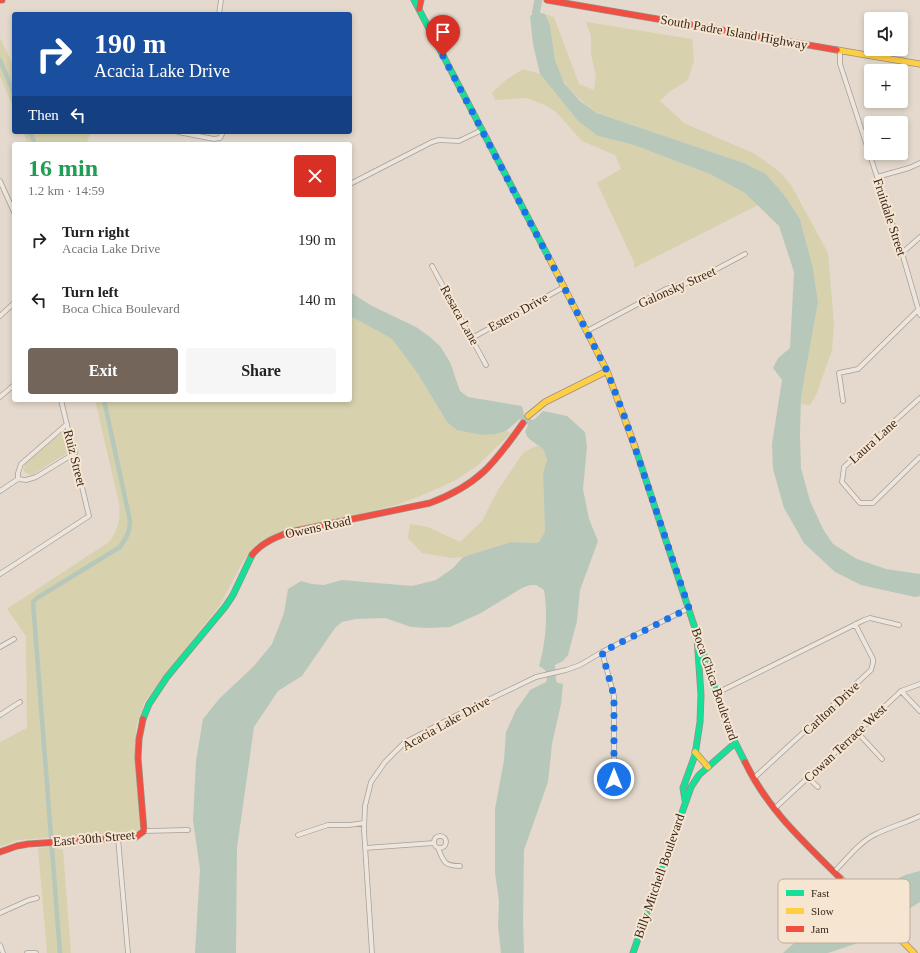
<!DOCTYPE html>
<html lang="en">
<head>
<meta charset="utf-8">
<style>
	body { margin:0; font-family:"Times New Roman",serif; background:#f6f6f6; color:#222; height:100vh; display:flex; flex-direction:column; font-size:15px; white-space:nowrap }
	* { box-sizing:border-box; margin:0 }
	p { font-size:13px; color:#767676 }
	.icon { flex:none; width:22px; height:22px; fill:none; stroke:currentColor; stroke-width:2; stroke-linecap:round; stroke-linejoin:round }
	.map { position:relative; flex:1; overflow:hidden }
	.sheet { position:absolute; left:12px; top:142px; width:340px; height:260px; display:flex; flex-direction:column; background:#fff; border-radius:4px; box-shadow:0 2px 6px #0003 }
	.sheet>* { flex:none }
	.hud { position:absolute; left:12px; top:12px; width:340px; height:122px; border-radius:4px; box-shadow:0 2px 6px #0003; background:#1a4fa0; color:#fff; overflow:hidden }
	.fabs { position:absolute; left:864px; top:12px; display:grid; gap:8px }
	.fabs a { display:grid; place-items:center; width:44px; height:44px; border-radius:4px; background:#fff; box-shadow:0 2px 6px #0003; font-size:20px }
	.pin { position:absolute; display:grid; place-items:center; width:34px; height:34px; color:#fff; margin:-41px -17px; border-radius:50% 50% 50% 0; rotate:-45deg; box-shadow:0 0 4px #0007 }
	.pin .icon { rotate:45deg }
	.me { position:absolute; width:44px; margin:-22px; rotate:0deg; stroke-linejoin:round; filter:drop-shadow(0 0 3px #0008) }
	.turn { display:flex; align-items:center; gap:14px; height:84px; padding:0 16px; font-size:18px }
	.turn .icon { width:52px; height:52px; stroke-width:2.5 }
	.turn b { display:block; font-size:28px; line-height:34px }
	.then { display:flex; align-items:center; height:38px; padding:0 16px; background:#0003; gap:8px; font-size:15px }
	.round { display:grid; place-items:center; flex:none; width:42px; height:42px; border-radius:4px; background:#f6f6f6 }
	.overview { display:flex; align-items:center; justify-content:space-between; height:68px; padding:0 16px }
	h1 { font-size:24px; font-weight:600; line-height:30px; color:#1e9e55 }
	.action { display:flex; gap:8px; margin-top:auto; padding:8px 16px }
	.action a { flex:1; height:46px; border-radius:4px; background:#74655a; color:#fff; font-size:16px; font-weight:600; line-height:46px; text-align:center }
	.action a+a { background:#f6f6f6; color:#222 }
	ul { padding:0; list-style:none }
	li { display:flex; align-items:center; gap:12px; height:60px; padding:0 16px }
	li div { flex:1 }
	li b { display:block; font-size:15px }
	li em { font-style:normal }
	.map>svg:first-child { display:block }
	.green { fill:#d7d1ae }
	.water { fill:#b7c8bb }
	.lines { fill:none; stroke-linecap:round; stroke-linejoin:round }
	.canal { stroke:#b7c8bb; stroke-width:4.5 }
	.river { stroke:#b7c8bb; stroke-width:8 }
	.street-casing { stroke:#a99f95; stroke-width:5.5 }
	.fast-casing { stroke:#998e85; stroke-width:7 }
	.slow-casing { stroke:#998e85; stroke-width:7 }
	.jam-casing { stroke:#998e85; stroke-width:7 }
	.street { stroke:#ece6de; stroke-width:4 }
	.fast { stroke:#16e098; stroke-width:5.5 }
	.slow { stroke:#ffcf43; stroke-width:5.5 }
	.jam { stroke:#f24e42; stroke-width:5.5 }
	.route { stroke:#1a73e8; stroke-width:7; stroke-dasharray:0 12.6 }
	.labels { text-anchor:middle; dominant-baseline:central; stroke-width:4; stroke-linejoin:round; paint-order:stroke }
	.street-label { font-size:13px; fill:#38261d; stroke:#f6e6d1 }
	.key { fill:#f6e6d1; stroke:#bdac9b; stroke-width:1 }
	.key-label { font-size:11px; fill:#38261d }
</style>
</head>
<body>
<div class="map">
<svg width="920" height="953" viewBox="0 0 920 953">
	<rect width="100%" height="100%" fill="#e4d9cc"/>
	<path class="green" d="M545,14L554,17L579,84L594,90L596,76L591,54V36L586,22L692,39L694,60L688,80L669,92L660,101L684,123L755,154L781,173L791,185L828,253L834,325L832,350L817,393L810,405L801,404V397L818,302L813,268L800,219L785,196L766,174L744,163L598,113C579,100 559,83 555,59C552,41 553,31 545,14Z
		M0,38L14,67V110L0,76Z
		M523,69L540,74L579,122L598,136L634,145L710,174L745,193L758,205L634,268V262L597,183L621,169L615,155L582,141L556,112L545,105L526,98L495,100L492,93L507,79Z
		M23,132H91L86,144H28Z
		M350,316L392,339L418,374L447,422L496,434L506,431L511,433L477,466L454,481L418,497L396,505L267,538L256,545L243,561L220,605L145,701L136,727V757L140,826L139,831L18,840L0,847V742L27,728L26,636L7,609L109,542C118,530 121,519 119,503L95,400H350Z
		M64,431L70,451L32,475L26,473L24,471L25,464Z
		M538,446L543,449L547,459L543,474L545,532L538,543L511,542L463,557L452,558L422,553L408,538L410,524L428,527L460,542L482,521L498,490L523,453L532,448Z
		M49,847L63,850L71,953H47L38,848Z"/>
	<path class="water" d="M536,12L545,14L550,25L555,60L564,83L580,101L597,113L744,163L766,174L785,196L800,219L813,268L818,302L801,397L800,435L801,468L810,501L823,529L833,544L857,559L886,569L920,574V596L915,597L861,585L835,572L804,543L784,508L773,469L772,444L782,380L773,368L778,358L790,348L794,272L779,226L745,193L710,174L634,145L598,136L579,122L540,74L533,44L530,16Z
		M350,292L372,306L416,327L430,337L440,346L450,362L460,391L468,397L522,406L524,415L532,420L535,419L543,411L567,416L585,432L587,447L583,489L589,519L598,541L580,590L577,621L568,655L563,661L555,665L556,681L558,683L563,684L561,704L552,744L548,782L524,850L523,921L524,953H501L498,926L499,901L495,873V809L504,760L506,732L516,710L530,690L546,682L547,679L545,670L539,666C546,642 548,614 544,590L536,585H530L522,588L481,613L450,627L428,628L411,627L385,618L356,619L342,622L335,628L302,676L278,691L254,727L237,848L236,953H195L200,869L193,820L196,761L203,719L219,699L254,666L272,644L284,613L288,589L301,581L312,584L324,585L342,580L412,586L436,580L453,568L463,557L511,542L538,543L545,532L543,474L547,459L543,449L528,438L525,432L528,425L520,419L506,431L496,434L482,435L457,430L447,422L418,374L392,339L350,316Z
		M920,871V902L894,918L869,893H885C895,877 903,875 920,871Z
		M852,907L875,930L861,942L828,953H783C803,934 827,920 852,907Z"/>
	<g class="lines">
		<path class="canal" d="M0,60L14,94
			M30,132L35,144
			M60,953L33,602L37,598L120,547C126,538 130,532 130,521L104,400"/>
		<path class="river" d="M538,2L536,12L539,23"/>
		<g class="street-casing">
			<path id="street" d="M219,14L221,0
				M840,51V64L902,253L920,315
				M178,132L214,139L220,138L223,132
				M877,177L909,168L920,163
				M0,181L14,212
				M350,184L432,142L439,140L459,141L482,130
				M902,253L920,237
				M432,266L486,365
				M0,316L14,303
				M587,331L666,289L694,281L745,254
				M472,338L564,287
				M0,397L14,385
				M920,398L844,467L842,482L860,503H873L920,457
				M843,401L839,373L858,369L918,310
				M18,479V473L21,464L67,424
				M0,491L18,479L26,480L36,477L75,453
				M0,574L89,516L61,400
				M0,647L14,639
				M602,652L614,696V779
				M901,691L920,711
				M717,693L864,620L870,618L899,625
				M0,715L20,702
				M857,732L882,759
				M808,778L818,787
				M753,779L871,670L873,663V659L855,624
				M774,809L897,695L901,691L920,684
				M144,831L188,830
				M298,835L328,825H349L364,823
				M434 842a6 6 0 1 1 12 0a6 6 0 1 1-12 0Z
				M118,838L128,953
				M365,848L434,843
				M438,848C444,862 444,866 460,866
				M834,872C847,859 859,842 876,834C890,827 906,823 920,816
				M0,913L29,900L37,898
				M0,945L3,953
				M27,953H36
				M372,953L364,830L365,806L371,782L385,762L404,743L457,715L536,677L566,670L580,665L602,652L689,608"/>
		</g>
		<g class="fast-casing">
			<path id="fast" d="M414,0L548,256
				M635,447L728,728L745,762
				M143,719L149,704L167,677L225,607L233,595L252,555
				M685,800L683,788L695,755L700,722L701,695L697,637
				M633,953L691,787L699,775L735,743"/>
		</g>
		<g class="slow-casing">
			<path id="slow" d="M837,50L920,64
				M548,256L607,371L635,447
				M528,416L545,402L607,371
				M695,752L708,767
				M840,878L914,953"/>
		</g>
		<g class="jam-casing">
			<path id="jam" d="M0,0H2
				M547,0L837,50
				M419,9L421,0
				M252,555C261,543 276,537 290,532L430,503C478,485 494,464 523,423
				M745,762C768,810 803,841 840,878
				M0,852L17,846L28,844L136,837L144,831L138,758L139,739L143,719"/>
		</g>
		<use href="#street" class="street"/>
		<use href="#fast" class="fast"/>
		<use href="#slow" class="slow"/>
		<use href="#jam" class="jam"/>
	</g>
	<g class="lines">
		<path class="route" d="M443,56L564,287L607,371L625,418L689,608L602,652L614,696V779"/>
	</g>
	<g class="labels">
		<g class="street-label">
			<text transform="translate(734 32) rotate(10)">South Padre Island Highway</text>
			<text transform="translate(890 217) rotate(72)">Fruitdale Street</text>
			<text transform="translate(677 287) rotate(-24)">Galonsky Street</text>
			<text transform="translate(518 312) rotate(-29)">Estero Drive</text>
			<text transform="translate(460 315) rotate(61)">Resaca Lane</text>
			<text transform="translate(873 441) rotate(-42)">Laura Lane</text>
			<text transform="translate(75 458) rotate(76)">Ruiz Street</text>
			<text transform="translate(318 527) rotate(-12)">Owens Road</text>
			<text transform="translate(715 684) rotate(71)">Boca Chica Boulevard</text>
			<text transform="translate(831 708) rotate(-43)">Carlton Drive</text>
			<text transform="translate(446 723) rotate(-29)">Acacia Lake Drive</text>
			<text transform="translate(845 743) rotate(-43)">Cowan Terrace West</text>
			<text transform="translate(94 838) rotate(-5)">East 30th Street</text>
			<text transform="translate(659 876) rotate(-71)">Billy Mitchell Boulevard</text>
		</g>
	</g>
	<rect x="778" y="879" width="132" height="64" rx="6" class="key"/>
	<rect x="786" y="890" width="18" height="6" fill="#16e098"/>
	<rect x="786" y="908" width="18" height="6" fill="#ffcf43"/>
	<rect x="786" y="926" width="18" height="6" fill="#f24e42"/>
	<g class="key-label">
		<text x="811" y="897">Fast</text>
		<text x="811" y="915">Slow</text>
		<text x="811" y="933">Jam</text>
	</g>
</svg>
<div class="fabs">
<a><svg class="icon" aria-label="sound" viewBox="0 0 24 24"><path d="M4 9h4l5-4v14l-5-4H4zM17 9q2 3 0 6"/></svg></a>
<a>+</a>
<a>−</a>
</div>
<div class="pin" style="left:443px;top:56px;background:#d93025"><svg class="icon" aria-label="arrive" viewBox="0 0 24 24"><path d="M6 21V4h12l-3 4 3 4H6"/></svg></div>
<svg class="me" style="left:614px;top:779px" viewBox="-20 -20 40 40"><circle r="17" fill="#1a73e8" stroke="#fff" stroke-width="3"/><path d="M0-11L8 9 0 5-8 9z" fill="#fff"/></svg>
<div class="hud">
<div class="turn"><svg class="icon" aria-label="right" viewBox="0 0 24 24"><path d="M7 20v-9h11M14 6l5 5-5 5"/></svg><div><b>190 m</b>Acacia Lake Drive</div></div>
<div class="then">Then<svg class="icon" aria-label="left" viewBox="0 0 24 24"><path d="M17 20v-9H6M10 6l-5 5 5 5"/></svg></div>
</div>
<section class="sheet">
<div class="overview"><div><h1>16 min</h1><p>1.2 km · 14:59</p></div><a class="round" style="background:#d93025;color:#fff"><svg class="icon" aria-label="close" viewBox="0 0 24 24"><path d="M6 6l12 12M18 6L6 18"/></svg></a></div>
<ul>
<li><svg class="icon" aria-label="right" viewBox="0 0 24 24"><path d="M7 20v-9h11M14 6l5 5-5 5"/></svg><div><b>Turn right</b><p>Acacia Lake Drive</p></div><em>190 m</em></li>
<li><svg class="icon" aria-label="left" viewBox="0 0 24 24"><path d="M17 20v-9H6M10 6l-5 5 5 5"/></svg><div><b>Turn left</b><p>Boca Chica Boulevard</p></div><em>140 m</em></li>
</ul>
<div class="action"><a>Exit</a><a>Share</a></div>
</section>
</div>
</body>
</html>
